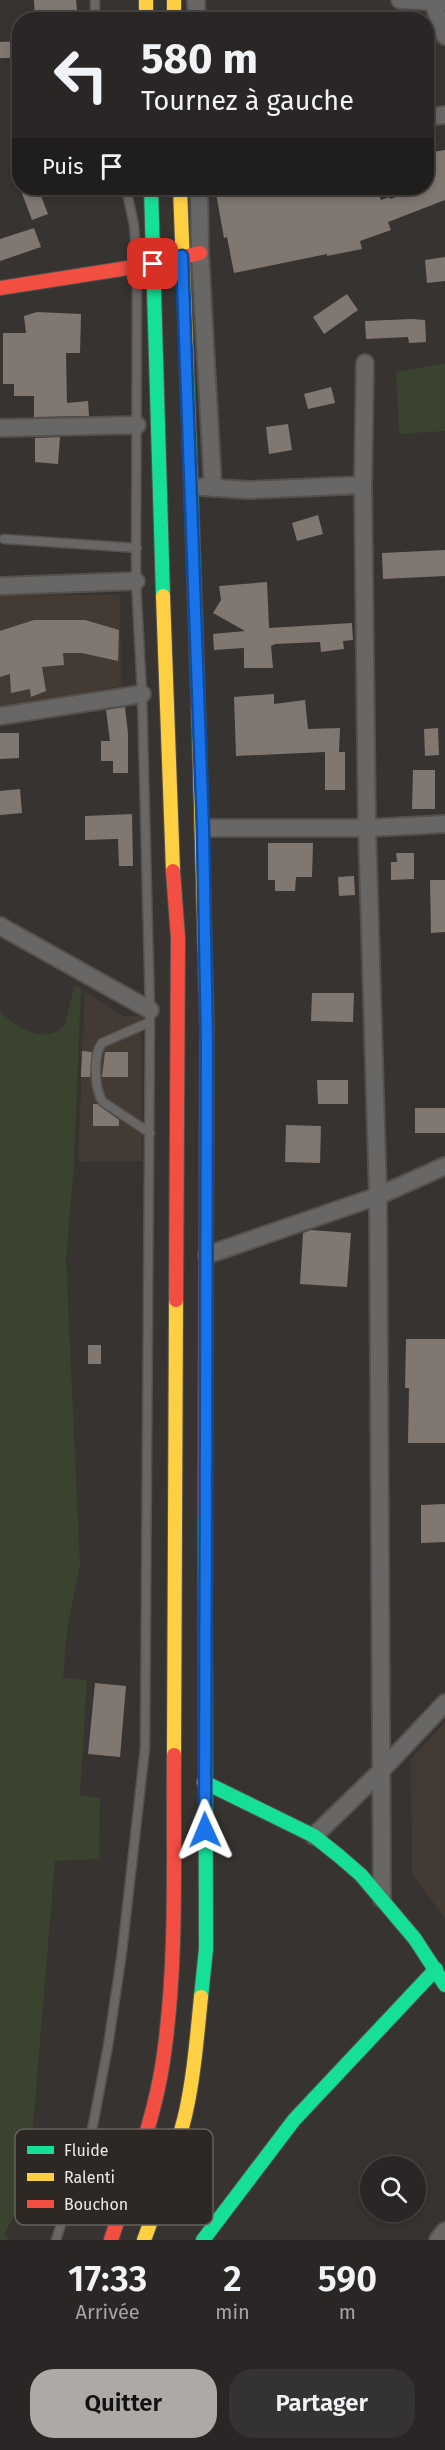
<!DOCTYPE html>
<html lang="fr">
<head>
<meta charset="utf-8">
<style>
	body { margin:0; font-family:"Fira Sans",sans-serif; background:#353232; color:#f1f3f6; height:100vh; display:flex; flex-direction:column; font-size:22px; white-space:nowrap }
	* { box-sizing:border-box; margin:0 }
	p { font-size:20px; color:#a5a5a7 }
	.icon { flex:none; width:33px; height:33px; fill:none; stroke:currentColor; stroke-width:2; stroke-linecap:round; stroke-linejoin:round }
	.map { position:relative; height:2240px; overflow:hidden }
	.drawer { display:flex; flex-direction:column; background:#292625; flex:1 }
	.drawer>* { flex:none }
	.hud { position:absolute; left:12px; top:12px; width:422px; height:183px; border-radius:24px; box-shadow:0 3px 9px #0003,0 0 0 2px #454342; background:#292625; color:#f1f3f6; overflow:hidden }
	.tools { position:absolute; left:360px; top:2156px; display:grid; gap:12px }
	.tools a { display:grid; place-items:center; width:66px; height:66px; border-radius:50%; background:#292625; box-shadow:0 3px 9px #0003,0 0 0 2px #454342; font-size:30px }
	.pin { position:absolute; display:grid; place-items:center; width:51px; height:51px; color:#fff; margin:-26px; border-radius:12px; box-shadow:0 3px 9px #0006 }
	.me { position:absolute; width:66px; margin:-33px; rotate:359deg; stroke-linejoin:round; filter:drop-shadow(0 0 4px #0008) }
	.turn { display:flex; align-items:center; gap:21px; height:126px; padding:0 30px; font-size:27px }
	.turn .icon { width:78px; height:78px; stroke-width:2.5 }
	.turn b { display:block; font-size:42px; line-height:51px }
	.then { display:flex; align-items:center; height:57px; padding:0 30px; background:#0003; gap:12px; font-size:22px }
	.eta { display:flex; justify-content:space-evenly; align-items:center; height:102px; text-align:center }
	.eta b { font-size:36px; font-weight:600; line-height:42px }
	.button { display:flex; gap:12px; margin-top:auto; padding:12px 30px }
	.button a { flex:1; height:69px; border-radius:24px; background:#ada9a7; color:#111; font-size:24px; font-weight:600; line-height:69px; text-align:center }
	.button a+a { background:#353232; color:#f1f3f6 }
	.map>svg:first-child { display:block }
	.built { fill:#443a34 }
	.green { fill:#39432e }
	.building { fill:#817771 }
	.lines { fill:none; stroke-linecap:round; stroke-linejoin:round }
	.lane-casing { stroke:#54514f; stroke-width:11 }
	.street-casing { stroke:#54514f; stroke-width:20 }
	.fast-casing { stroke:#54514f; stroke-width:16 }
	.slow-casing { stroke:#54514f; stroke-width:16 }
	.jam-casing { stroke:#54514f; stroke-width:16 }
	.lane { stroke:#696766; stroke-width:8 }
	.street { stroke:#696766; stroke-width:16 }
	.fast { stroke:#16e098; stroke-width:14 }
	.slow { stroke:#ffcf43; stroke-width:14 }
	.jam { stroke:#f24e42; stroke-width:14 }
	.route-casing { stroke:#114b97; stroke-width:15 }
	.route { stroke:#1a73e8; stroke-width:10 }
	.key { fill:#2e2825; stroke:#67625f; stroke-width:1.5 }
	.key-label { font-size:16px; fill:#ede9e7 }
</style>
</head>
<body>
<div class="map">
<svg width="445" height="2240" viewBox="0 0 445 2240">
	<rect width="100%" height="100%" fill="#373331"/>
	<path class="built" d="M0,595H120L121,686L0,709Z
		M85,992L122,1016H141L142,1161L78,1162Z
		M445,1722V1918L412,1874L411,1759Z"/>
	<path class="green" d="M445,363V431L399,434L396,372Z
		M74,987H81L74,1165L66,1258L80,1565L67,1631L63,1678L87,1680L80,1795L100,1798L99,1859L55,1861L28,2186L5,2234L10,2240H0V1011C12,1024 34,1039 53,1033C57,1032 62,1027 65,1025Z"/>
	<path class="building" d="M34,0H76L78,20H35Z
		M19,41V58H0V42Z
		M445,150V200L388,222L391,230L360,241L362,249L327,256V254L234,273L227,237L224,238L215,188H376L381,200L389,197L390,199L426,188V153Z
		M20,188H38L48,214L32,220Z
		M34,228L41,247L0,261V239Z
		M445,257V281L427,283L425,260Z
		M347,294L358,310L324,334L313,317Z
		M37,312L81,314L80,353H66L67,403L88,401L89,416L34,417V396H14V384H3V333H26L24,316Z
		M412,319L425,320L426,342L409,343L408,337L366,339L365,321Z
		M331,387L335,403L308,409L304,394Z
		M288,424L292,450L269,454L266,427Z
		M60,437L58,464L35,462V438Z
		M318,515L323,534L297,541L292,523Z
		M445,550V576L383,579L382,553Z
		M267,582L269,628L352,623L353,640L343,641L344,649L321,652L320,642L275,644L271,646L273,668H244V648L214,650L213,634L245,631L213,613L221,600L219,586Z
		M34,620H85L119,630L118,661L82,653H63L64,665L42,667L46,691L31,697L30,689L11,693L10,674L0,677V631Z
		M274,694V704L305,700L308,729L340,728L339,752H345V790H325V752L236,756L234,697Z
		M125,707L128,733V773H113V761H101V741H110L106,710Z
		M438,728L439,755L425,756L424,729Z
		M0,733H19V758L0,759Z
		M413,770H435V809H412Z
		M20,789L22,813L0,815V791Z
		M132,814L133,866H119L118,839L85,840V816Z
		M268,843H313L312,877H296L295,891H275V880H268Z
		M396,853H414V879L391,880V862H397Z
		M354,876L355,895L339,896L338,877Z
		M430,880H445V932L431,933Z
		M312,993H354L353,1022L311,1021Z
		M82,1051L92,1052L90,1077H81Z
		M105,1052H128V1077H102Z
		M317,1080H348V1104H318Z
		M93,1104H97L119,1120V1126H93Z
		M415,1108H445V1133H415Z
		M286,1125L321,1126L320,1163L285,1162Z
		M311,1230L351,1233L347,1287L300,1284L303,1233Z
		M406,1339H445V1443H408L409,1388H405Z
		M88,1345H101V1364H88Z
		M445,1504V1542L421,1543V1505Z
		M95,1683L126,1686L120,1757L88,1754Z"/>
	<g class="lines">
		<g class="lane-casing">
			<path id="lane" d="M95,0V20
				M4,539L137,548
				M150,1133L103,1102C94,1089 93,1055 102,1043L150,1022
				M56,2240L93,2125L108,2046L122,1952L145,1748L150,1010L142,694L136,581L137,265L134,225L126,188"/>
		</g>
		<g class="street-casing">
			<path id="street" d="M196,0L197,20
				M400,0L445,2
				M432,0L445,36
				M426,117L445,115
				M199,188L200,253L213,488
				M365,363L363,485L367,828L378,1196L382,1899
				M0,428L137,425
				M202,487L249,490L363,485
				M0,586L136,581
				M0,716L142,694
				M203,828H367L445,824
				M0,926L150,1010
				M207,1255L378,1196L445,1166
				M314,1836L380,1772L445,1703
				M438,2240L445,2231"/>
		</g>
		<g class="fast-casing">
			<path id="fast" d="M151,188L163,596
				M186,342L198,694
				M204,1782L314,1836L339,1856L361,1875L415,1939L445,1985
				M201,1997L206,1949L205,1515
				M203,2240L294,2120L436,1969"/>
		</g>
		<g class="slow-casing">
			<path id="slow" d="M146,0V20
				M174,0V20
				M180,188L186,342
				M163,596L173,871
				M198,694L207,1030
				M174,1755L176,1300
				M144,2240C159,2199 174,2159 185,2116C194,2077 197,2036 201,1997"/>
		</g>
		<g class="jam-casing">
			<path id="jam" d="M0,288L153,264L200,253
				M173,871L178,938L176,1300
				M205,1515L207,1030
				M111,2240C130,2181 154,2122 163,2061C178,1960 173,1857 174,1755"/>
		</g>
		<use href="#lane" class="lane"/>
		<use href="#street" class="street"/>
		<use href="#fast" class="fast"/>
		<use href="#slow" class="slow"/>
		<use href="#jam" class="jam"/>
	</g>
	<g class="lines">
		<g class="route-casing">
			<path id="route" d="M153,264L182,256L203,828L207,1043L205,1830"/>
		</g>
		<use href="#route" class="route"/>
	</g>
	<rect x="15" y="2129" width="198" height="96" rx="9" class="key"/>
	<rect x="27" y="2146" width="27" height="8" fill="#16e098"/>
	<rect x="27" y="2173" width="27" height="8" fill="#ffcf43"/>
	<rect x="27" y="2200" width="27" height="8" fill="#f24e42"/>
	<g class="key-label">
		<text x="64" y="2156">Fluide</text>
		<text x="64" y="2183">Ralenti</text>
		<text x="64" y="2210">Bouchon</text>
	</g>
</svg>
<div class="tools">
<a><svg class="icon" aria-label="search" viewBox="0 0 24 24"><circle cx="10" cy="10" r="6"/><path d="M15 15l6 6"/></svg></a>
</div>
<div class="pin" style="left:153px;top:264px;background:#d93025"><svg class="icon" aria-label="arrive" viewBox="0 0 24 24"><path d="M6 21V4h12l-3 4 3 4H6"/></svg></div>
<svg class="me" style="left:205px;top:1830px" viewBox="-20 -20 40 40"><path d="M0-17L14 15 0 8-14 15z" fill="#1a73e8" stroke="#fff" stroke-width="4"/></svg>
<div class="hud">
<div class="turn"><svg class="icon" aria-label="left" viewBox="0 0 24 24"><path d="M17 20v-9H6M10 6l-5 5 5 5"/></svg><div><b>580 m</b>Tournez à gauche</div></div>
<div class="then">Puis<svg class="icon" aria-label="arrive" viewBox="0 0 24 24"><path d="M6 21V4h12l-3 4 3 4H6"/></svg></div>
</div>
</div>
<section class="drawer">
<div class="eta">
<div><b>17:33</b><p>Arrivée</p></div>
<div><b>2</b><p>min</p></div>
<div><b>590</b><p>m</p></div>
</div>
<div class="button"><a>Quitter</a><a>Partager</a></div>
</section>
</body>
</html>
